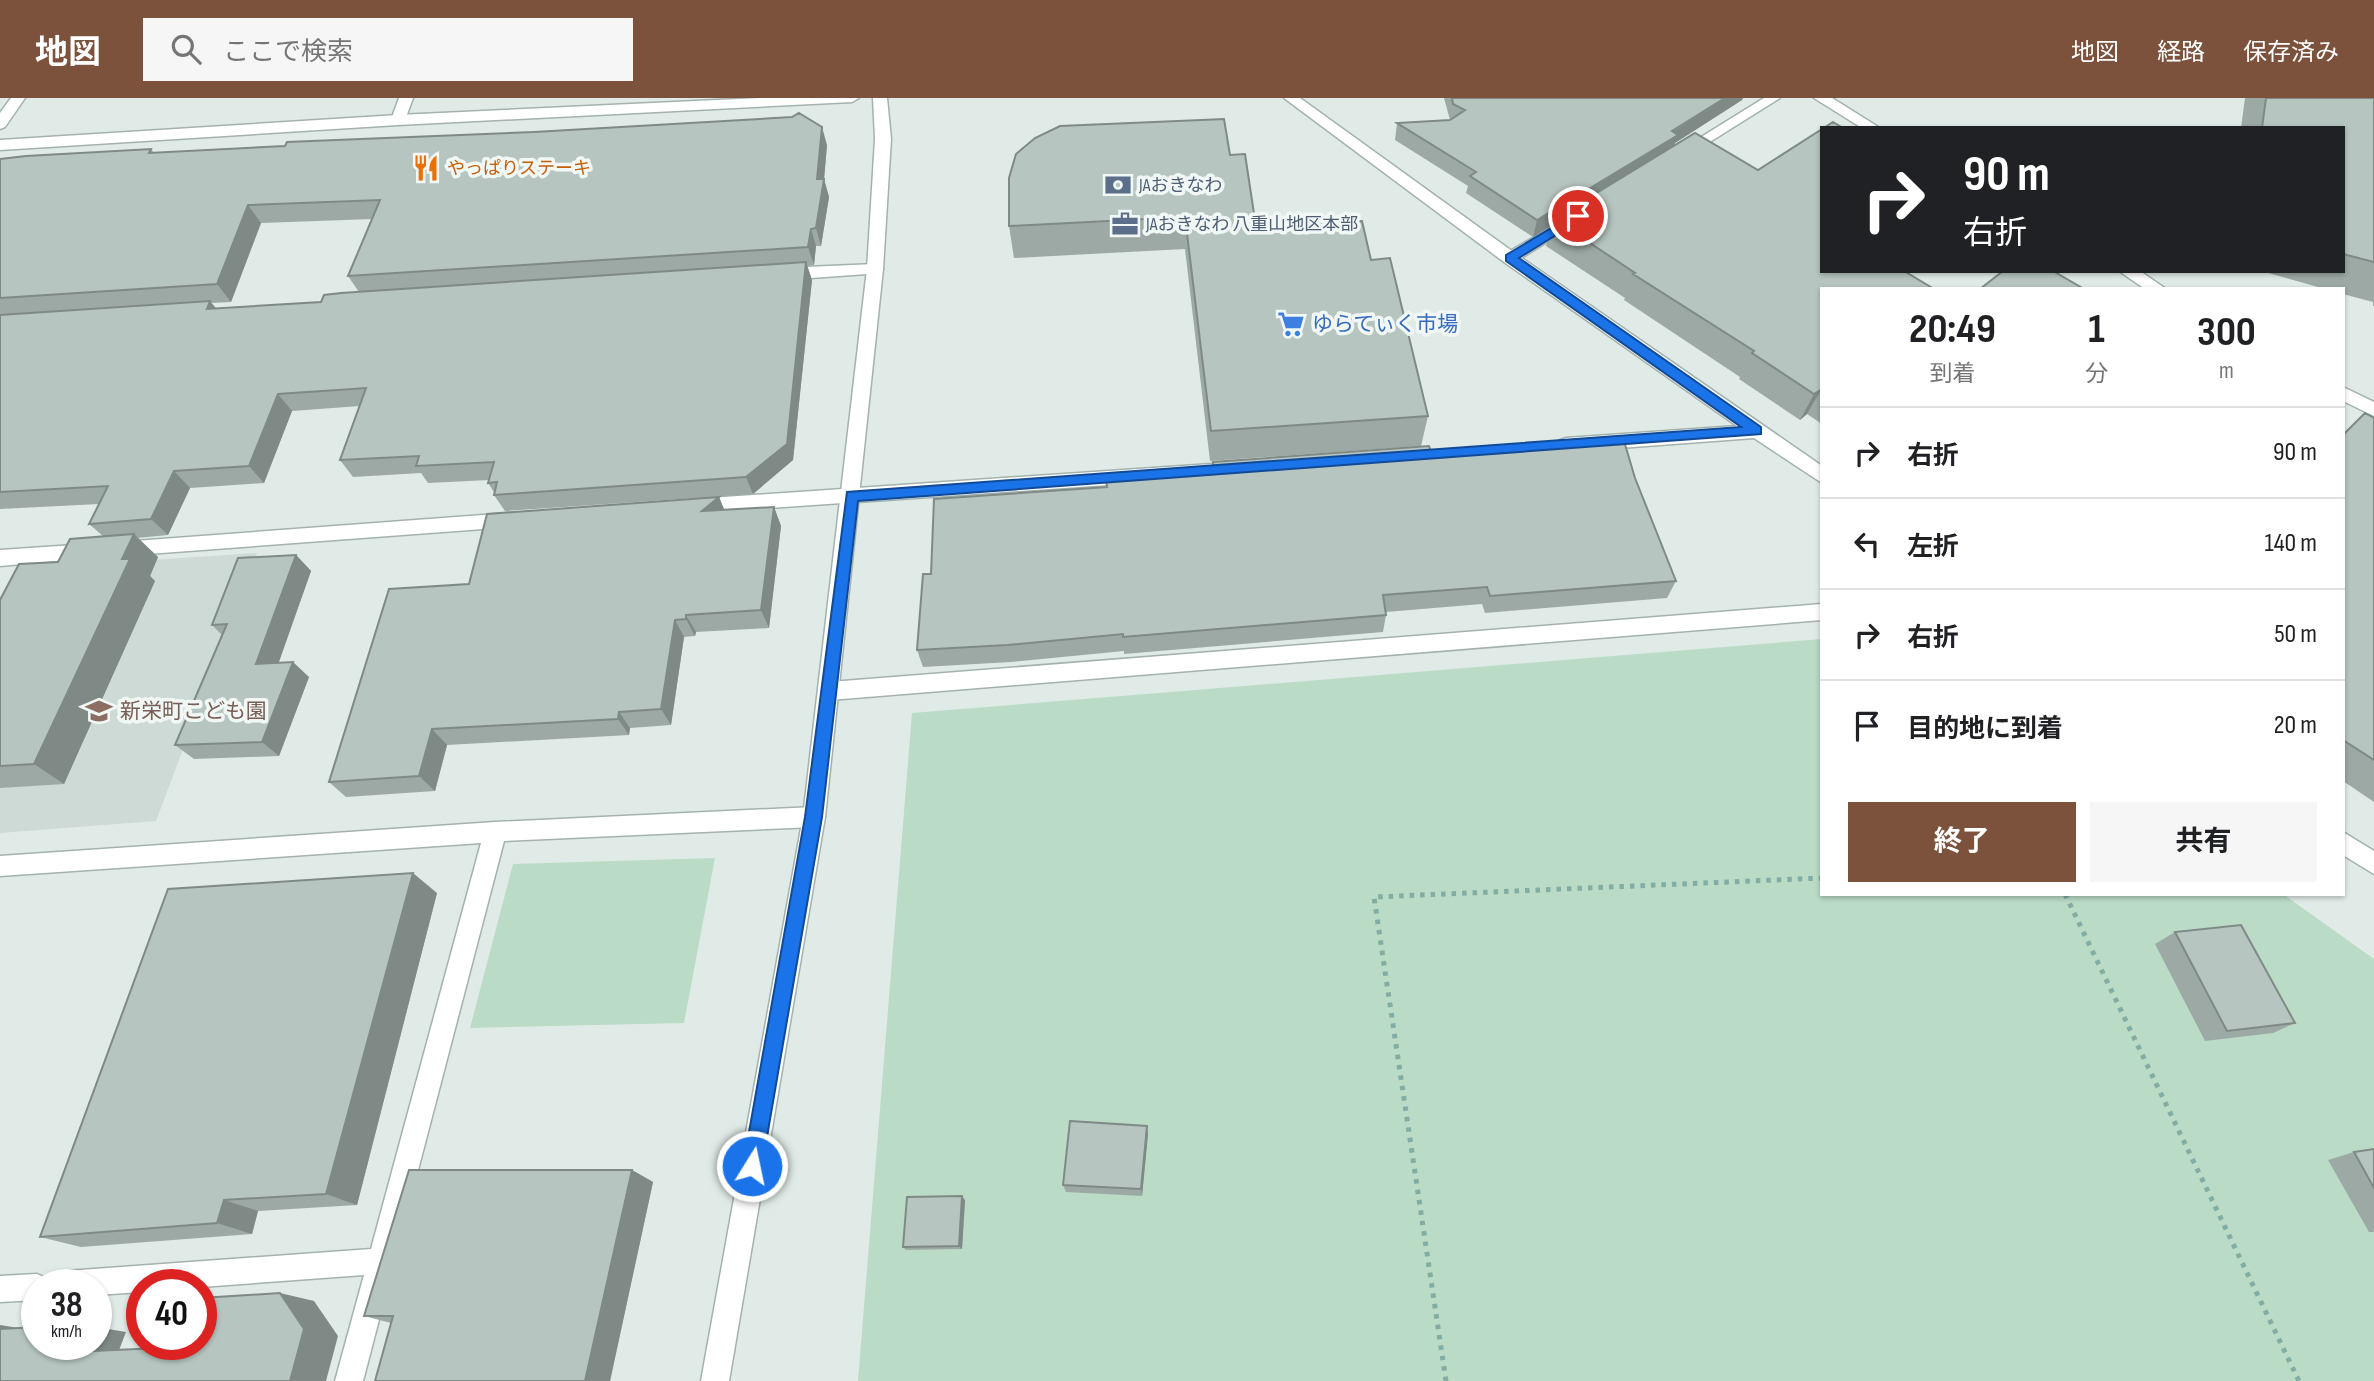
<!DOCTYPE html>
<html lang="ja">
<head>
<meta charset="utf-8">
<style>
	body { margin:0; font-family:"Sofia Sans Condensed","Noto Sans JP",sans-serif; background:#f6f6f6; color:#202124; height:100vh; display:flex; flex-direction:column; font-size:26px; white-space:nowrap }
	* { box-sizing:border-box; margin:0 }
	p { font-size:23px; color:#757577 }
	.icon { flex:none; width:38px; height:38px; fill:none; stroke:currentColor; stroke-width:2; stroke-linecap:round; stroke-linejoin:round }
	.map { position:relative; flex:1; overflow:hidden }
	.panel { position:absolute; left:1820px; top:189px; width:525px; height:609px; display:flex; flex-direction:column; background:#fff; border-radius:0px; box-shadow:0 2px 5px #0004 }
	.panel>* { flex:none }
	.top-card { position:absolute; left:1820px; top:28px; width:525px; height:147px; border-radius:0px; box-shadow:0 2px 5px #0004; background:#202124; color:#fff; overflow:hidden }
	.speed { position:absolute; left:21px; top:1171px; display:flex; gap:14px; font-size:35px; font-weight:700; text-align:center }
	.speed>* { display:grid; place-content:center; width:91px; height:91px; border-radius:50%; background:#fff; box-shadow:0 2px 5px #0004; line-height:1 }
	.speed small { font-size:18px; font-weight:400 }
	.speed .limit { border:10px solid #d22; background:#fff; color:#111 }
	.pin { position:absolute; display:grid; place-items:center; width:60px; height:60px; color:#fff; margin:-30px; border:4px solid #fff; border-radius:50%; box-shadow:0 2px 7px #0007 }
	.me { position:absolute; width:77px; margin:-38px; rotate:10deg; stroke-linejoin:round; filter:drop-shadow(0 0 5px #0008) }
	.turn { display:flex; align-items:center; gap:24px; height:147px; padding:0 28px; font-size:32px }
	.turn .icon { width:91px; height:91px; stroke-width:2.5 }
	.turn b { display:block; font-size:49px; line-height:60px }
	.eta { display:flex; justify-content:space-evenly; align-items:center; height:119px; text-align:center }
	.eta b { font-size:42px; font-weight:700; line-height:49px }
	.action { display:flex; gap:14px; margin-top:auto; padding:14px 28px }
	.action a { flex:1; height:80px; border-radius:0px; background:#7c523d; color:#fff; font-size:28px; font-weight:700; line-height:80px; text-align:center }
	.action a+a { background:#f6f6f6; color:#202124 }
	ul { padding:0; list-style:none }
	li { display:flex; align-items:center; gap:21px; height:91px; padding:0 28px; border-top:2px solid #e0e0e0 }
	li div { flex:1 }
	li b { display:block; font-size:26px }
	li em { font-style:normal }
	header { display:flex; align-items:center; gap:42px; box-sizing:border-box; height:98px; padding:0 35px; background:#7c523d; color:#fff }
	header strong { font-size:33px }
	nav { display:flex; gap:38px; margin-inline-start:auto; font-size:24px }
	.search { width:490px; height:63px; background:#f6f6f6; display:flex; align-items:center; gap:18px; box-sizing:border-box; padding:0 24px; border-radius:0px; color:#757577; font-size:26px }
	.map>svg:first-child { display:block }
	.built { fill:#cedad6 }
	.green { fill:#badbc6 }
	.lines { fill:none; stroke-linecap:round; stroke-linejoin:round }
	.service-casing { stroke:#a3b2ae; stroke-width:3 }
	.minor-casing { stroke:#a3b2ae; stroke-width:3 }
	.tertiary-casing { stroke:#a3b2ae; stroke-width:3 }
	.path { stroke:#82ada4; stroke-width:5; stroke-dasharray:4.5 6; stroke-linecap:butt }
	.service { fill:#fff; fill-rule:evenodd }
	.minor { fill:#fff; fill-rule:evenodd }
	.tertiary { fill:#fff; fill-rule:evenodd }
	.wall { fill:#9da9a5; fill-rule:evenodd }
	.shaded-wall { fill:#7f8a86 }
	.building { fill:#b6c5c0; stroke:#7f8a86; stroke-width:2 }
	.route { fill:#1a73e8; stroke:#114b97; stroke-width:2 }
	.labels { text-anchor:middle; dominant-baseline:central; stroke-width:7; stroke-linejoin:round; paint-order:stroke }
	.far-food-label { font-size:18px; fill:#c56008; stroke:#f0f7f5; text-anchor:start }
	.far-service-label { font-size:18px; fill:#4e5e75; stroke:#f0f7f5; text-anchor:start }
	.shop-label { font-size:21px; fill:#366cbe; stroke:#f0f7f5; text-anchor:start }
	.education-label { font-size:21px; fill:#785e54; stroke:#f0f7f5; text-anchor:start }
</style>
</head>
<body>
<header>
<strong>地図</strong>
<div class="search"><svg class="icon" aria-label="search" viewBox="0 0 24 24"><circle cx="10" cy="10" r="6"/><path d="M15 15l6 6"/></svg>ここで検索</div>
<nav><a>地図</a><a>経路</a><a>保存済み</a></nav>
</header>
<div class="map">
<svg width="2374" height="1283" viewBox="0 0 2374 1283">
	<rect width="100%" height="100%" fill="#e0ebe7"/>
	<path class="built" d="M257,455L156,723L0,735V504L16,471Z"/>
	<path class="green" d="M1822,541V796H2283L2374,861V1283H858L912,615Z
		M715,760L684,925L470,930L513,766Z"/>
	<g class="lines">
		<g class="service-casing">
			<path id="service" d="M1764,0H1780L1689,57H1679L1677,54Z
				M1572,117L1577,119L1579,122L1577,125L1515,164H1505L1503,160L1505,156Z"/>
		</g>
		<g class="minor-casing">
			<path id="minor" d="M11,0H25L5,29L0,31V15Z
				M399,0H413L405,22L398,27L391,22Z
				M1284,0H1300L1516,156L1822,368V385L1754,340L1566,354L1560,352L1557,347L1560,342L1566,340L1737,328L1504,164Z
				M875,166L883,171L881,175L783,182L775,176L783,170Z
				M1241,364L1247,366L1250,371L1247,376L1241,378L694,415L687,413L685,408L687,403L694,401Z
				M511,415L518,417L520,422L518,427L511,429L121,458L114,456L111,451L114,446L121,444Z
				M89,446L96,448L99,453L96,458L89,460L0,468V452Z
				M1822,506V522L830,602L823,599L820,593L823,587L830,584Z
				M814,709L822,712L825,719L822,726L814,729L504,743L363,1283H335L364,1177L201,1189V1186H142V1194L96,1197V1186H53L57,1177L66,1173L371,1151L481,745L0,778V758L495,724Z
				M2343,734L2374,753V776L2343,757Z
				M37,1176L46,1180L49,1186H37V1202L0,1204V1178Z"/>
		</g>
		<g class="tertiary-casing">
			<path id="tertiary" d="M760,0H859L852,4L398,27L0,52V42L398,17Z
				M873,0H887L891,41L883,171L825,719L729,1283H701L803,719L867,171L875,41Z
				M1814,0H1832L1880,30H1862Z
				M2119,173H2140L2166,191H2145Z
				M2343,289L2374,304V318L2343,303Z"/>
		</g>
		<path class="path" d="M2065,796L2299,1283
			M1446,1283L1374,799L1822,780"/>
		<use href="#service" class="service"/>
		<use href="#minor" class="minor"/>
		<use href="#tertiary" class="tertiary"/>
	</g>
	<path class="wall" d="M1444,0H1743L1742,2L1675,45L1674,48L1822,191V326L1807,316L1800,322L1739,281L1740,279L1624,202L1625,200L1546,148L1552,127L1533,139L1466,95L1468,88L1395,42L1397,25L1450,22Z
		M2245,0H2374V208H2373V204L2343,196V191H2325L2261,173H2343V30H2241Z
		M827,47L824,81L829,99L821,148H816L814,167L807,168L812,182L793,362L753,396L505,413L494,397V394L488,385L489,382L428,385L421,375L353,379L340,362L360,308L292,313L264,385L190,390L168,437L137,440L158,459L150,478L155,483L64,686L0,690V502L58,464L103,438L89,426L99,406L0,411V61L151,51L154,55ZM373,121L348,178L359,194L321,204L216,210L211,205L231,204L261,125Z
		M1230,57L1256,129L1371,162L1428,318L1421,348L1210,363L1185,151L1014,160L1009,128Z
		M2365,315L2374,320V704L2343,683V336Z
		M1532,348L1635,380L1676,483L1667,500L1485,515L1482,506L1386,514V517L1383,534L1124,556V553L1011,564L923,569L917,552L1107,389L1213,373V364Z
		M719,399L724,412L774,409L781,428L769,530L696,534L695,538L684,539L671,627L630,630L629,637L447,647L435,693L346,699L329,684Z
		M296,457L311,473L278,565L309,579L279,658L194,661L175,647L222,537L212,527Z
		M437,795L357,1107L258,1113L252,1136L81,1149L40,1139Z
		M2175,834L2295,925L2273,935L2205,943L2155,846Z
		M1147,1028L1148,1036L1142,1098L1066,1094L1063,1087Z
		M2374,1051V1134H2369L2328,1062L2354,1054Z
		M632,1072L653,1084L610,1283H375L391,1225L364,1218Z
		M965,1102L962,1151L906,1152L903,1149Z"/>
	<path class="shaded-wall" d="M1725,0H1743L1742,2L1675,45L1672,54L1554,121L1552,127L1533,139L1537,122Z
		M822,29L827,47L824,82V81L829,99L821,148L816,130L817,81Z
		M248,107L261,125L231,204L217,186Z
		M811,131L816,148L814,167L808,149Z
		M806,164L812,182L793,362L753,396L746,379Z
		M210,203L224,221L207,211Z
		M1822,290L1807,316L1800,322L1814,296Z
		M278,296L292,313L264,385L249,368Z
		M174,373L190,390L168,437L151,421Z
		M719,399L727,418L702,413Z
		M774,409L781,428L769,530L761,512Z
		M134,436L158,459L150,478L155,483L64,686L34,666L122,461Z
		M296,457L311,473L273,581L256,566Z
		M686,517L696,534L695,538L686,521Z
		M675,522L684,539L671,627L661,611Z
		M293,564L309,579L279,658L262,644Z
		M619,614L630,630L629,637L618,621Z
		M432,631L447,647L435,693L419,678Z
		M413,775L437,795L357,1107L326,1096Z
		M1147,1028L1148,1036L1142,1098L1141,1091Z
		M632,1072L653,1084L610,1283H585Z
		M962,1098L965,1102L962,1151L959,1148Z
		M224,1102L258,1113L252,1136L217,1125Z
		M280,1195L314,1203L338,1238L326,1283H290Z
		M0,1227L37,1233H0Z
		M96,1229L126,1234L116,1260L72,1254L75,1246H96Z"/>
	<path class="building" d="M1452,0H1725L1672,33L1678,37L1537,122L1470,78L1476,74L1397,25L1450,22L1465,12L1453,6Z
		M2266,0H2374V164L2343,156V30H2262Z
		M799,15L822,29L817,81H824L816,130L811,131L808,149L348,178L380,102L248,107L217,186L0,200V61L26,58L151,51L149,55L285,48L287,44L534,34L792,19Z
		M1224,21L1230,57L1245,56L1256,129L1362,123L1371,162L1390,160L1428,318L1211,333L1185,119L1009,128V80L1016,56L1035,40L1060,28Z
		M1833,24L1843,30H1824Z
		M1822,31V173H1904L1934,191H1822V291L1814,296L1752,255L1754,253L1633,176L1635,175L1554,121L1695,35L1758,72Z
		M806,164L787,346L746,379L494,397L497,384L488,385L494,364L416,368L419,358L340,362L366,290L278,296L249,368L174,373L151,421L89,426L108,388L0,394V217L210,203L207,211L321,204L324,197L341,195Z
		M2003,173H2053L2084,191H1980Z
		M2365,315L2374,320V662L2343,642V337Z
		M1624,343L1635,380L1676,483L1490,498L1487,489L1383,497L1386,517L1123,539V536L1007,547L917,552L923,476H931L934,401L1107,389L1106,381L1214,373L1213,364L1429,348L1431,353L1531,345L1532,348Z
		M719,399L702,413L774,409L761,512L686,517V521L675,522L661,611L619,614L618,621L432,631L419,678L329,684L389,491L469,486L487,416Z
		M134,436L122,461H130L34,666L0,668V502L19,466L58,464L70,441Z
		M296,457L256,566L293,564L262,644L175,647L227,526L212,527L238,460Z
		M413,775L326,1096L224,1102L217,1125L40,1139L168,791Z
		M2241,827L2295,925L2227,933L2175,834Z
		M1070,1023L1147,1028L1141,1091L1063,1087Z
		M2374,1051V1090L2354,1054Z
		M409,1072H632L585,1283H375L393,1218H364Z
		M962,1098L959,1148L903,1149L907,1099Z
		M280,1195L304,1231L290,1283H0V1231L37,1229V1246H75L72,1254L180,1249V1246H201V1200Z"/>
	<path class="route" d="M1578,114L1582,116V121L1519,160L1761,329V336L858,403L822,719L762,1068L759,1075L752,1078L746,1075L743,1068L805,719L847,394L1741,329L1506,163V157Z"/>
	<defs>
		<g id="restaurant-bare" transform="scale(2.1)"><path d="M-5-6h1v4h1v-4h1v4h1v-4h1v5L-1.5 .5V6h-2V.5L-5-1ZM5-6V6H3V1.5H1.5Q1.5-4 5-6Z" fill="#e8710a" stroke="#f0f7f5" stroke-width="2.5" paint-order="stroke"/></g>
		<g id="bank-bare" transform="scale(2.1)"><path d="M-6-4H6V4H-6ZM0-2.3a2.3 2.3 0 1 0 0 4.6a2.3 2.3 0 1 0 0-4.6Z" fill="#5c6f8a" stroke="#f0f7f5" stroke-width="2.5" paint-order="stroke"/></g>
		<g id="office-bare" transform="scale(2.1)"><path d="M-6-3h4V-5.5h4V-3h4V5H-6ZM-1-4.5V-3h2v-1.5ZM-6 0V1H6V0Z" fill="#5c6f8a" stroke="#f0f7f5" stroke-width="2.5" paint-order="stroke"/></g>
		<g id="supermarket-bare" transform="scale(2.1)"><path d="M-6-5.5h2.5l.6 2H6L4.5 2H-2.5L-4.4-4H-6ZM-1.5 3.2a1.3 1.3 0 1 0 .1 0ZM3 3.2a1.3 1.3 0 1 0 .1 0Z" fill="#3f7fe0" stroke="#f0f7f5" stroke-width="2.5" paint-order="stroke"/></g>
		<g id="school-bare" transform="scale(2.1)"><path d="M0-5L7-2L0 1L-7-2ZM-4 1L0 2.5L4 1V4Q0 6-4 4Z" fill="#8d6e63" stroke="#f0f7f5" stroke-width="2.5" paint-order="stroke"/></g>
	</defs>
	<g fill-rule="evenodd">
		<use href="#restaurant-bare" x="426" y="70"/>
		<use href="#bank-bare" x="1118" y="87"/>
		<use href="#office-bare" x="1125" y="126"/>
		<use href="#supermarket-bare" x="1291" y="226"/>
		<use href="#school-bare" x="99" y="613"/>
	</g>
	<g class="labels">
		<g class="far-food-label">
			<text x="447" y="70">やっぱりステーキ</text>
		</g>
		<g class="far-service-label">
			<text x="1139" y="87">JAおきなわ</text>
			<text x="1146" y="126">JAおきなわ 八重山地区本部</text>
		</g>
		<g class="shop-label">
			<text x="1312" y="226">ゆらてぃく市場</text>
		</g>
		<g class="education-label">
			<text x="120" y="613">新栄町こども園</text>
		</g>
	</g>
</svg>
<div class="speed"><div>38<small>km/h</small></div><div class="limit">40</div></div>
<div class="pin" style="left:1578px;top:118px;background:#d93025"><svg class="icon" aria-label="arrive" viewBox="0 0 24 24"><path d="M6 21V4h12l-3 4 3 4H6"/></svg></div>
<svg class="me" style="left:752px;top:1068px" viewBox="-20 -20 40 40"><circle r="17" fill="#1a73e8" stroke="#fff" stroke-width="3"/><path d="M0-11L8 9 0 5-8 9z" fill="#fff"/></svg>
<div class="top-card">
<div class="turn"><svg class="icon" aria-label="right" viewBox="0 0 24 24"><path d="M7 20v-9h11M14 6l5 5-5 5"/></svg><div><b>90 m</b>右折</div></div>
</div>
<section class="panel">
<div class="eta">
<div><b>20:49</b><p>到着</p></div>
<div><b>1</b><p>分</p></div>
<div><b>300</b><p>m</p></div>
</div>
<ul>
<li><svg class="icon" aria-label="right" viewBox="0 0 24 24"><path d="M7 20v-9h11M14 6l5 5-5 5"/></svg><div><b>右折</b></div><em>90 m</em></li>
<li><svg class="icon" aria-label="left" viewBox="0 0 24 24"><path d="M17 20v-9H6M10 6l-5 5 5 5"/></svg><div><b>左折</b></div><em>140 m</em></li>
<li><svg class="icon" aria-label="right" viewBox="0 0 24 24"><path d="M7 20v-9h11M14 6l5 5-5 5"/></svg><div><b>右折</b></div><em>50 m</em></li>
<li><svg class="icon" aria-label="arrive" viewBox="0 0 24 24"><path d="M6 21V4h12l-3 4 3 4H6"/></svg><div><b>目的地に到着</b></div><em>20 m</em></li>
</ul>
<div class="action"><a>終了</a><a>共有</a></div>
</section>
</div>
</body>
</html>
